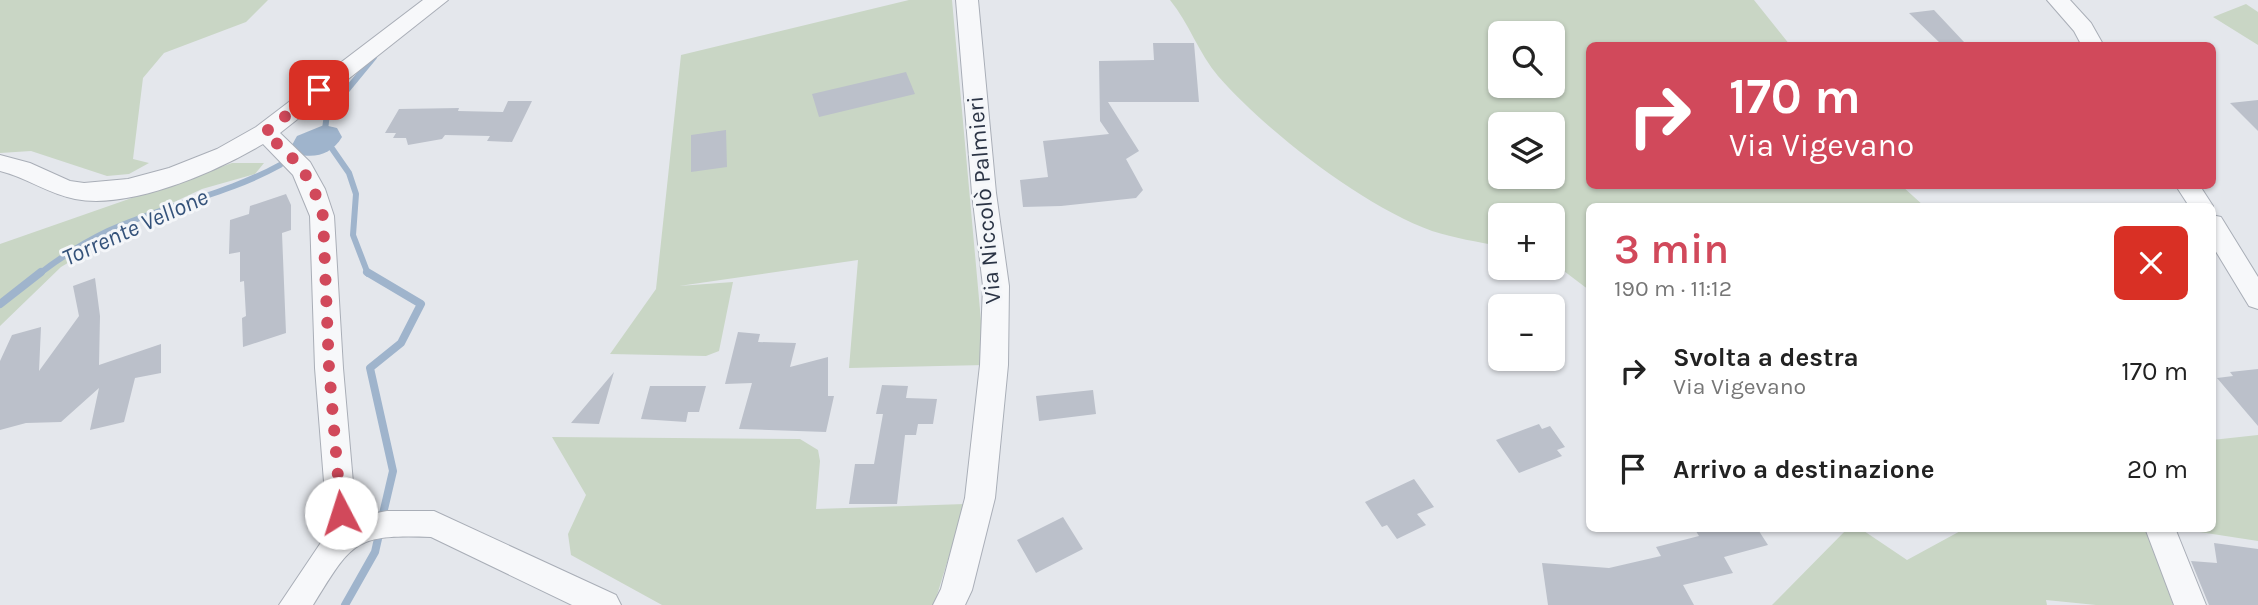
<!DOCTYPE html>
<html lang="it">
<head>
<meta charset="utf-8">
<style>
	body { margin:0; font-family:Karla,sans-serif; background:#f2f2f2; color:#222; height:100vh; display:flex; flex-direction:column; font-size:26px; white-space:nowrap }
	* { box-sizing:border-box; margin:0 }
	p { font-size:23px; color:#767676 }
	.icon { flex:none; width:38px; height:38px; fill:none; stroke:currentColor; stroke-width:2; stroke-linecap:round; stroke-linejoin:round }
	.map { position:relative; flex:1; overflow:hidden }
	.panel { position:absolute; left:1586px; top:203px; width:630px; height:329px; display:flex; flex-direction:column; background:#fff; border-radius:10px; box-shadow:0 2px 5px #0004 }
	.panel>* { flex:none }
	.banner { position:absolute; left:1586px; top:42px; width:630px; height:147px; border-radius:10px; box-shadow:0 2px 5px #0004; background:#d1495b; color:#fff; overflow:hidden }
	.controls { position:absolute; left:1488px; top:21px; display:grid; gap:14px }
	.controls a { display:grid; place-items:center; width:77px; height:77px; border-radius:10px; background:#fff; box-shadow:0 2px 5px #0004; font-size:35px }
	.pin { position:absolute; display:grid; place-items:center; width:60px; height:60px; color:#fff; margin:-30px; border-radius:14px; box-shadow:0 4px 10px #0006 }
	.me { position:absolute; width:77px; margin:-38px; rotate:355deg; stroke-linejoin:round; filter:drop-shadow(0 0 5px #0008) }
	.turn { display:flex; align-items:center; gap:24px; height:147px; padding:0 28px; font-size:32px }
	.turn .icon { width:91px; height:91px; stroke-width:2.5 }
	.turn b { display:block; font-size:49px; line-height:60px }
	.round { display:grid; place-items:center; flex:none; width:74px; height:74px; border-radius:10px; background:#f2f2f2 }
	.overview { display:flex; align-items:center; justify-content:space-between; height:119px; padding:0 28px }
	h1 { font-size:42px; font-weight:600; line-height:52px; color:#d1495b }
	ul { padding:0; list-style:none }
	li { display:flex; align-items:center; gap:21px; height:98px; padding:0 28px }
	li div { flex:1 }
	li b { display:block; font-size:26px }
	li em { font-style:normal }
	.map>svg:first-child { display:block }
	.green { fill:#c9d6c5; fill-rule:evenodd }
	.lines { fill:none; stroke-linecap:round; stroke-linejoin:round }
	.stream-far1 { stroke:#9fb4cc; stroke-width:6 }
	.stream { stroke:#9fb4cc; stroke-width:8 }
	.river { fill:#9fb4cc; fill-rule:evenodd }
	.building { fill:#bbc0ca }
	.minor-casing { stroke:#a9aeb7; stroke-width:2 }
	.minor { fill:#f7f8fa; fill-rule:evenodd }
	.route { stroke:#d1495b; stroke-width:12; stroke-dasharray:0 21.6 }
	.labels { text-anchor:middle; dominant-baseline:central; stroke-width:6; stroke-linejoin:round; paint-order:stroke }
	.street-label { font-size:23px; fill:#2b3445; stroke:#f4f6f9 }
	.water-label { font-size:24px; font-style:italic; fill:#34527a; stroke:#f4f6f9 }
</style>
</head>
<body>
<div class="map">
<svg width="2258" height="605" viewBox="0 0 2258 605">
	<rect width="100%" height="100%" fill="#e4e7ec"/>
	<path class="green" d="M0,0H268L246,22L164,53L143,78L133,159L149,163L129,174L107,176L31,151L0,153Z
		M909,0H952L985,365L849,368L858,260L679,286L733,282L719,351L706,356L610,354L656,289L681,55Z
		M1170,0H1754L1790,45L1589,46V186H1902L1924,206H1589V290L1552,262V215H1500V246C1477,242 1455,238 1432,231C1363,206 1267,132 1218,76C1199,54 1189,23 1170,0ZM1500,33H1552V86H1500ZM1552,124V177H1500V124Z
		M2246,4L2258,12V45L2213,17Z
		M232,163H264L255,174L202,189L155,211L61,267L0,326V244Z
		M2258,435V541L2180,529L2212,528V440Z
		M552,437L800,439L818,450L820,461L816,509L965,504L934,605H662L571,555L568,534L586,495Z
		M1848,528L1861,529L1907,560L1964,529H2147L2173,605H2096L2046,600L2047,605H1772Z"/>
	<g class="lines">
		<path class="stream-far1" d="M39,274C61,257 83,243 108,231C164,205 226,195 280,165
			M368,274L353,235L356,194L349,173L324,137L327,114L374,57"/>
		<path class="stream" d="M367,272L421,304L401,343L370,368L393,471L382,518
			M0,304L41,272
			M345,605L375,552L380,530"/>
		<path class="river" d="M324,125L337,128L342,137C332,154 315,159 297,154L292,145L297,136Z"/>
	</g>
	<path class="building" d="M1934,10L1964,42L1942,45L1909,13Z
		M1153,43H1194L1199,102H1108L1139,151L1126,159L1143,190L1136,198L1061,206L1023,207L1020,180L1048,177L1043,141L1109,134L1100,121L1099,61L1154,60Z
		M906,72L915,94L819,117L812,94Z
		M2258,100V131L2230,103Z
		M508,101H532L512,142L487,141L490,136L445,135L442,139L408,145L406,138H393L396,133H385L399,109L459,108L458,111L503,112Z
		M726,130L727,167L691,172V135Z
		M286,194L291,205V230L282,233L286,333L243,347L242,318L246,316L244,281L240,282V252L229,254L230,220L249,214L250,206Z
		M95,278L100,316L99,365L161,344V373L135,378L124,422L90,430L99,388L61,422L26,423L0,430V361L12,335L41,327L39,371L79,316L73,286Z
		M738,332L760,334L758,342L796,343L790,367L828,357V396H834L826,432L739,429L752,383L725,384Z
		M2258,369V426L2217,378L2233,376L2230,372Z
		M614,372L599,424L571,423Z
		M882,385L908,386L906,398L937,399L933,424H918L916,435H905L897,504H849L855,464H874L883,414H876Z
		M650,386H706L699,412H688L686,422L641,419Z
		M1093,390L1096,414L1039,421L1036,396Z
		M1539,424L1542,429L1550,426L1565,447L1557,450L1562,456L1519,473L1496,440Z
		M1414,479L1434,507L1417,514L1426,525L1397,539L1387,525L1382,527L1365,502Z
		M1063,517L1083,549L1036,573L1017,540Z
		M1694,528H1757L1768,545L1724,557L1733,573L1683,585L1694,605H1548L1542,563L1609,568L1661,556L1656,547L1699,536Z
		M2214,543L2258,549V605H2209L2191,561L2217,563Z"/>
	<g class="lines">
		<g class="minor-casing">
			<path id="minor" d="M423,0H448L280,133L310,162L325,189L334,216L343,368L356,517L387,511H434L616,595L621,605H572L431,537C354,534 352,542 313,605H279L328,532L315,368L310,216L293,175L263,144C216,172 130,210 75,199C48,194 26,177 0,171V155L30,163L70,181L84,183L128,179L169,168L217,149L256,127Z
				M956,0H978L996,193L1009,286L1008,365L995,498L972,590L965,605H933L941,589L965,498L980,365L983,286L972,193Z
				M2047,0H2070L2091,23L2104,46H2082L2074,31Z
				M2176,186H2200L2213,206L2212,208L2189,206Z
				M2212,215L2221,217L2258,277V309L2249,306L2212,245Z
				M2145,528H2175L2206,605H2174Z"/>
		</g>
		<use href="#minor" class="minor"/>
	</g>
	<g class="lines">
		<path class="route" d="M319,90L264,133C297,159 311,175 323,216L329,368L341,513"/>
	</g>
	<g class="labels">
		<g class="street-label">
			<text transform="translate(984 200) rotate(-95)">Via Niccolò Palmieri</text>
		</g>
		<g class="water-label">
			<text transform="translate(135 227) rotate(-24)">Torrente Vellone</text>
		</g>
	</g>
</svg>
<div class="controls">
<a><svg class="icon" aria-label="search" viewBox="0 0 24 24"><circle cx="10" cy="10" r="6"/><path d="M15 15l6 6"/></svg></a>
<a><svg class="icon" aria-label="layers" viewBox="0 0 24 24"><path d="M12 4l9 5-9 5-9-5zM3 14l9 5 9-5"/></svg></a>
<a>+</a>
<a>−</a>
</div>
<div class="pin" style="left:319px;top:90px;background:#d93025"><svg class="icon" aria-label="arrive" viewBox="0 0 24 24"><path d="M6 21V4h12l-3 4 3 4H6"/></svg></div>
<svg class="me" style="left:341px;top:513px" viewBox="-20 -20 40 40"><circle r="19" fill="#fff"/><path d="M0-13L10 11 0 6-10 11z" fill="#d1495b"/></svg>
<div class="banner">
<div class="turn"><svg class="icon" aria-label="right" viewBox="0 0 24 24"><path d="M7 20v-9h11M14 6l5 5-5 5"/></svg><div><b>170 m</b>Via Vigevano</div></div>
</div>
<section class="panel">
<div class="overview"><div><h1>3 min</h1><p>190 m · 11:12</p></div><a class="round" style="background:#d93025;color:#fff"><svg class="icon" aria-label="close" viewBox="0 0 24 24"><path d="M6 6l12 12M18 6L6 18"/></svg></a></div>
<ul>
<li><svg class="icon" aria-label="right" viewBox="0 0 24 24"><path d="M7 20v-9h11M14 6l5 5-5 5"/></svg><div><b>Svolta a destra</b><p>Via Vigevano</p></div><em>170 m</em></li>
<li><svg class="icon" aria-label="arrive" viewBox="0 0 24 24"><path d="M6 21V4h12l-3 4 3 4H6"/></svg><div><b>Arrivo a destinazione</b></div><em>20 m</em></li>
</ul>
</section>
</div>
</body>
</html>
